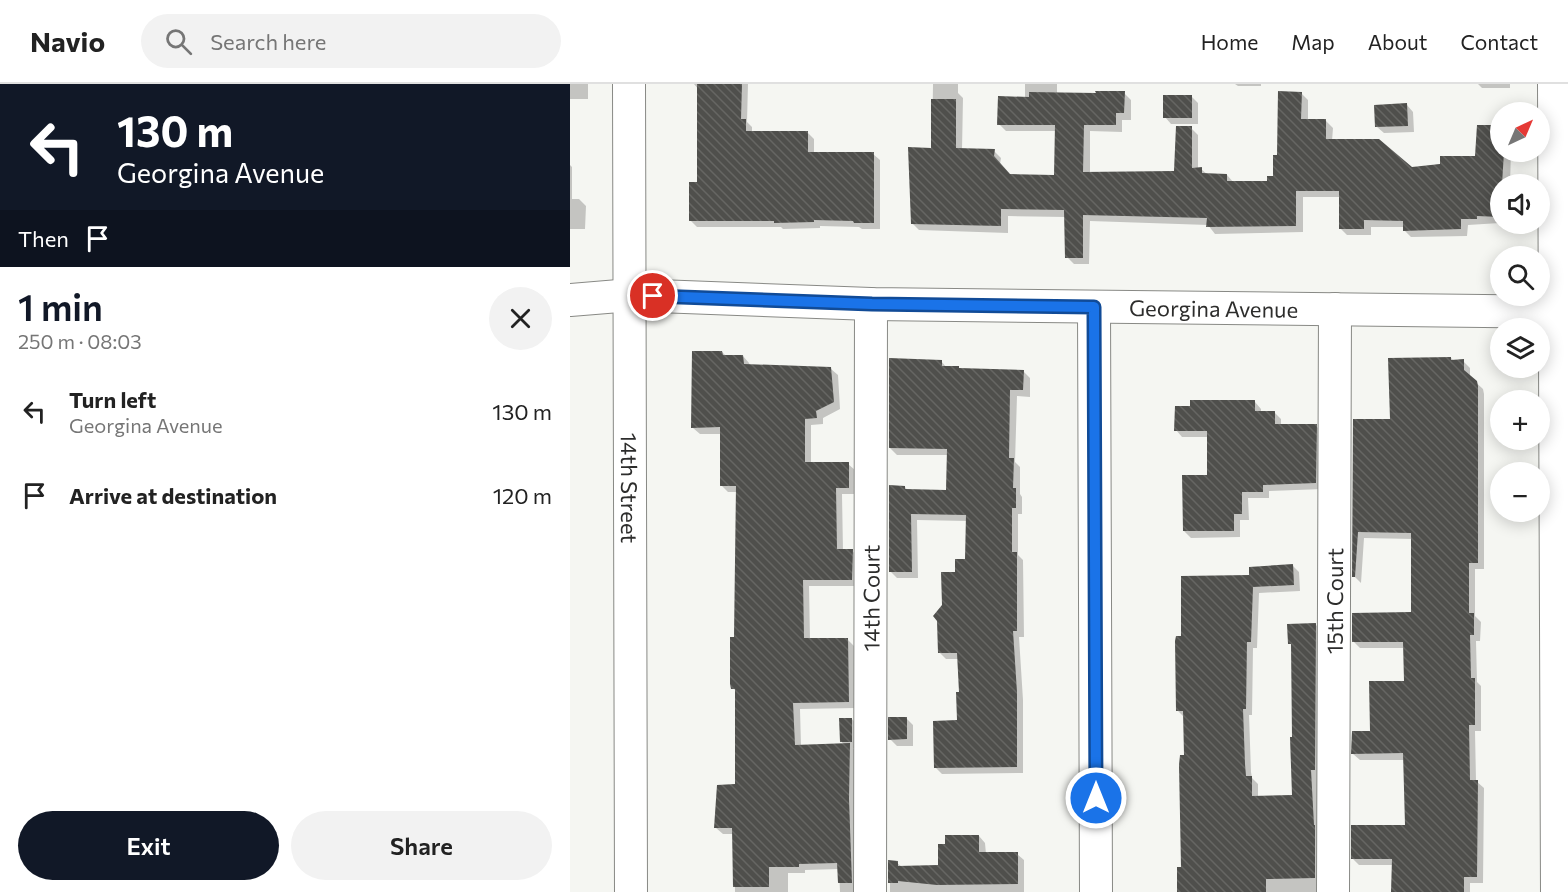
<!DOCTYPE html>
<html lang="en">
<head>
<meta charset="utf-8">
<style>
	body { margin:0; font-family:Commissioner,sans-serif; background:#f2f2f2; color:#222; height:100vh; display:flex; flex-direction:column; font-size:22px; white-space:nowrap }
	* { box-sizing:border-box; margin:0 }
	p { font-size:20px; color:#767676 }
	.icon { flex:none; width:33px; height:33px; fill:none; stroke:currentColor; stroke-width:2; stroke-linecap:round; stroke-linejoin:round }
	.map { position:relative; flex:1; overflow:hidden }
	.sheet { display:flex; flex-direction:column; background:#fff; width:570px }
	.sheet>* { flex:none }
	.guide { background:#111827; color:#fff; overflow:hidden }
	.needle { width:39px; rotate:44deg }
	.tools { position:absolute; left:920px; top:18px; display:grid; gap:12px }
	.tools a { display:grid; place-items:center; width:60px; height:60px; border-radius:50%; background:#fff; box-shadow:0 3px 15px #0003; font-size:30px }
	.pin { position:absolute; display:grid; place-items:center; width:51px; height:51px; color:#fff; margin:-26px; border:3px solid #fff; border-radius:50%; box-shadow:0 2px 6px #0007 }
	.me { position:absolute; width:66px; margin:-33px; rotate:0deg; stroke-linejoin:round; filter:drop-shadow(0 0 4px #0008) }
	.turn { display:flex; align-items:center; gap:21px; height:126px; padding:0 18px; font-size:27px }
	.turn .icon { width:78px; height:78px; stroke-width:2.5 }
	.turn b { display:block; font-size:42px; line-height:51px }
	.then { display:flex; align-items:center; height:57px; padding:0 18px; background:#0003; gap:12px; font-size:22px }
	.round { display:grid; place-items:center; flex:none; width:63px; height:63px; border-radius:32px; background:#f2f2f2 }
	.head { display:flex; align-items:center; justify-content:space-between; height:102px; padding:0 18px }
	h1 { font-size:36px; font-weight:600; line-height:45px; color:#111827 }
	.cta { display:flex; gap:12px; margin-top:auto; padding:12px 18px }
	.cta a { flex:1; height:69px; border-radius:36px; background:#111827; color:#fff; font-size:24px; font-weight:600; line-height:69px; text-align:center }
	.cta a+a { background:#f2f2f2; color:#222 }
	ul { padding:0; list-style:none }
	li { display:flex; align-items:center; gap:18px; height:84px; padding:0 18px }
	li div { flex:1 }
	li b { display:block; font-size:22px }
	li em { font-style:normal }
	header { display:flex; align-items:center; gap:36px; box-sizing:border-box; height:84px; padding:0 30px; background:#fff; border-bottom:2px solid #e0e0e0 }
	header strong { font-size:28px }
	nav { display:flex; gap:33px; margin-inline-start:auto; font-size:21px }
	.search { width:420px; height:54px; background:#f2f2f2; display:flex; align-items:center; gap:15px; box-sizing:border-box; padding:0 21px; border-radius:33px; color:#767676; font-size:22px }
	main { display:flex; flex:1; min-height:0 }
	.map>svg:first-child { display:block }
	.shadow { fill:#0003 }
	.building { fill:url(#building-back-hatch) }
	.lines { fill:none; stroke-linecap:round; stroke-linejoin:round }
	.minor-casing { stroke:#888985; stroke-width:34 }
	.minor { stroke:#fff; stroke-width:32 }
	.route-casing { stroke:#114b97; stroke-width:15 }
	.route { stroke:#1a73e8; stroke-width:10 }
	.labels { text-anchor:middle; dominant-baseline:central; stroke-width:6; stroke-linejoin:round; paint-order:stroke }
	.street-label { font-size:22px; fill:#2d2d2c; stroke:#fff }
</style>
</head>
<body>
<header>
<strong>Navio</strong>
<div class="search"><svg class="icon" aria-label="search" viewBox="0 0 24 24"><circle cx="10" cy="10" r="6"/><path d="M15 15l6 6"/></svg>Search here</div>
<nav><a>Home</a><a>Map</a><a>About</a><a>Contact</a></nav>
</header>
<main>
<section class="sheet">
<div class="guide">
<div class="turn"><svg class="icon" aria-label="left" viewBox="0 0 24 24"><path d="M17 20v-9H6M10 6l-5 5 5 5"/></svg><div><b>130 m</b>Georgina Avenue</div></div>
<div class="then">Then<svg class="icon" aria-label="arrive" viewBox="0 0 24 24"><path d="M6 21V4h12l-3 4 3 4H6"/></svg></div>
</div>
<div class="head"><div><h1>1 min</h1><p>250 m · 08:03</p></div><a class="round"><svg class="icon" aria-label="close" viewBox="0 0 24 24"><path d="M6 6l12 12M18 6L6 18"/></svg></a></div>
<ul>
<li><svg class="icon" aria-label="left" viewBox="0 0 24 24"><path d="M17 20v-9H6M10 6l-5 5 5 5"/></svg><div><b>Turn left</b><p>Georgina Avenue</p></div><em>130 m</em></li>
<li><svg class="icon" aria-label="arrive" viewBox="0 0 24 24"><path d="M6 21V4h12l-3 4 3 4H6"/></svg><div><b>Arrive at destination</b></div><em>120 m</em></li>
</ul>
<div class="cta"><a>Exit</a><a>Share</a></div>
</section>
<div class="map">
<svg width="998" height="808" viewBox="0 0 998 808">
	<defs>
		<pattern id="building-back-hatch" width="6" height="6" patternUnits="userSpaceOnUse" patternTransform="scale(1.5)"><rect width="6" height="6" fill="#4f4f4c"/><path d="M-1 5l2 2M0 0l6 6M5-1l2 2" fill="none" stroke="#666663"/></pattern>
	</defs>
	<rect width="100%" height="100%" fill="#f5f6f2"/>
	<path class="shadow" d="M0,0H18V15H0Z
		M124,0H178L177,38L182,43V49L237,48L244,55V69L303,70L310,76V145H292L289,143L250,142V144L213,145L211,143H127L120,136L128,99L129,6Z
		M363,0H388V9L393,14L392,66L424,67L431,74L430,80L440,92H485L486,47H436L429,40L455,14V0H487V10L554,9L561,16V36H552V48L520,47V90L605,88L621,44L628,51V85H631L638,91H657L664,99H699L705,93L708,72L731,9L738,16V37H756L763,44L762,57L841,85L906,74L930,68H941L940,100H930V139L898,141L897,152L841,153L834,146V143H801V151H777L770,144V113H733V148L645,150L638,141L520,137L519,180H504L497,173L496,133L438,132V149L349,146L342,139L362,65Z
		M665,0H691V2H668Z
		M908,0H940V4H912Z
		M621,12L628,19V40H601L595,33Z
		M837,21L843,28L844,48L814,49L807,43Z
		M0,81L2,83V115H9L16,122L15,145H0Z
		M152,268L156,272H173L179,279L180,282L261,285L268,291L270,325L253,334V340L241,341V379L278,380L285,386V410H272L273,467H282L289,473L288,502H239L240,556L277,555L284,562L286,624L230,625L231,662L274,661L271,657L282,635L288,642V664H283L286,668L288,808H270L269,785L235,786V789H218V808H165L164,750H153L146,744L167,702V608L163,604L166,554L167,408H158L152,402L151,350H130L123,344Z
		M881,274L884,277H893L900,284V293L913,305L914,310V485H905V532L911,538L910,557H906L907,598L911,602V647H905L906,697L914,704L913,799H900V808H823V781H789L783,775L836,742L835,676H790L783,670L802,648L836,598L835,564H790L783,557L842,530L843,455L794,454L791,499L784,492V337L822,336Z
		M371,277L377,284L390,286L453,287L460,294V313L447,312L445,378L450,383V410L452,413V430H448V471L453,476L454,553H449L453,616V689L372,690L365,683L389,638L391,609L389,575H376L369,568L373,522L386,489L397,476V437L347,436L348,494H327L320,487L335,403L338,407H378L379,371H327L320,364Z
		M685,318L691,325V328H704L711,335V341L746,342L753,349V405L699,407V414H678L679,436H670V453L621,454L614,447L638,392V353H612L606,346Z
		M723,482L729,488L730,507L689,509L687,564H683L682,631H679L681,688L682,694L688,700V714L724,713L722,562L720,559L745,540L752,547V692H748L751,808H608L612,784L616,672L615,634L607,626L612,553L681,493Z
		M336,634L343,641V662H327L320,655Z
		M409,752L415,759L416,770H447L454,776V808H320V778L327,779L332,783H370Z"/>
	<path class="building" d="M127,0H172L171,35H176V47H238V68H304V139H284L283,137L244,136V138L204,139V137H119V98H127Z
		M525,7H555L554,29H546V41H514L513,88L604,87L606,42H622V84L632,83V89L657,90V97H697V92H703V71H707L708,7L732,8L731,35H756V55H809L842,83L870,80V72H905L907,41H930V68H934L932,100H930V133L907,132V135H891V145L833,147V137L794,136V145H769V107H726V142L636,143L637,134L513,131V174H495L494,126L431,125V142L341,140L338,63L361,64V15H386V64L425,65L424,72L440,90L484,91L485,41H427L428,12L459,13V8L526,9Z
		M593,11H622V34H593Z
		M837,19L838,42L805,43L804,21Z
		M122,267H152L153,271H173L174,280L261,283L264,318L246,327L247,334L235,335V378H279V404H266L267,465H283L282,496H233L234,554H278L279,618L223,619L225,661L280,659L279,715L282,799H268L267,779L229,780V783H199V803H163L162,744H144L147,701L165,700V605H161L160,600V553H164L166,402H150V343L121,344Z
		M881,273V276L894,275V286L907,297L908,302V479H899V529H904V551H900L901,594H905V641H899L900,696H908L907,793H894V808H821L822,775H781V741H835L833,669L781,670L782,647H800L799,597H834L833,558H782V529L841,528V449L788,448L785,493H782L783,335H820L818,274Z
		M319,274L372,276V282H389V284L454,286L453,306H440L439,374H444L443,404H446V424H442V468H447V547H443L447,608V683L364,684L363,637L387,636L386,608H389L387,569H368L367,537L363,532L372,521L371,488H385V475H395L396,431L341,430L342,488H319V401L335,402V405L376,406L377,365L319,364Z
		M620,316H685V327H705V340H747L746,399L693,401V408H672V430H664V447H613L612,391H637V347H604L605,322H620Z
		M723,480L724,501L683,503L681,558H677L676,625H673L675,680L676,692H682V712L722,711L720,653H722L721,560H718L717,540L746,539L745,686H741L744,741H745V794L696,795V808H607V783H611L609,681L610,671H614L613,627H606L605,557L606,552H611V492L679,491V483Z
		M318,633H337V655L318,656Z
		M269,634H282V658H270Z
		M375,751H409V768H448V800L367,801L328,797V799H318V776L328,777V782L368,781V760H375Z"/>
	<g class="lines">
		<g class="minor-casing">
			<g id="minor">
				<path id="s1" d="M59,0L61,808"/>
				<path d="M984,0L987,808"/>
				<path id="s2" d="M0,216L61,211L301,220L998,228"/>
				<path d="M524,223L526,808"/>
				<path id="s3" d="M300,808L301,220"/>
				<path id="s4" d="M763,808L765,225"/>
			</g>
		</g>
		<use href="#minor" class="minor"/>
	</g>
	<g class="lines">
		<g class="route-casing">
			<path id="route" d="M83,212L302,220L524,223L526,714"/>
		</g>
		<use href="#route" class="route"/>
	</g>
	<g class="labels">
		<g class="street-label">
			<text stroke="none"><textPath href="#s2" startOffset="644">Georgina Avenue</textPath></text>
			<text stroke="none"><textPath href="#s1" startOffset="404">14th Street</textPath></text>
			<text stroke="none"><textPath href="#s3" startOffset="294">14th Court</textPath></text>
			<text stroke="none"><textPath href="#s4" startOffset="291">15th Court</textPath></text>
		</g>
	</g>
</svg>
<div class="tools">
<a><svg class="needle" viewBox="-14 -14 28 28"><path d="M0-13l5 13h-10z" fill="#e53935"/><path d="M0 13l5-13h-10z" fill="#767676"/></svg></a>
<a><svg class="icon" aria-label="sound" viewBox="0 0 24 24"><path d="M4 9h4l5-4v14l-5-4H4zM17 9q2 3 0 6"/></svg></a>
<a><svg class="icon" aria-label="search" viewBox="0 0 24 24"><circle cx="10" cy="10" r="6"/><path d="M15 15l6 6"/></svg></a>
<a><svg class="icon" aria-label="layers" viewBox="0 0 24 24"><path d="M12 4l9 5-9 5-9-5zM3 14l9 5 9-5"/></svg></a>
<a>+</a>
<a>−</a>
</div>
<div class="pin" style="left:83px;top:212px;background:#d93025"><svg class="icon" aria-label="arrive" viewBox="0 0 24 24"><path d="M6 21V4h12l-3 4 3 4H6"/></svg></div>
<svg class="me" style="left:526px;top:714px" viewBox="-20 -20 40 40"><circle r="17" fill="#1a73e8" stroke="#fff" stroke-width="3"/><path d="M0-11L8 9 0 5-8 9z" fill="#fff"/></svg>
</div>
</main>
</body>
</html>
